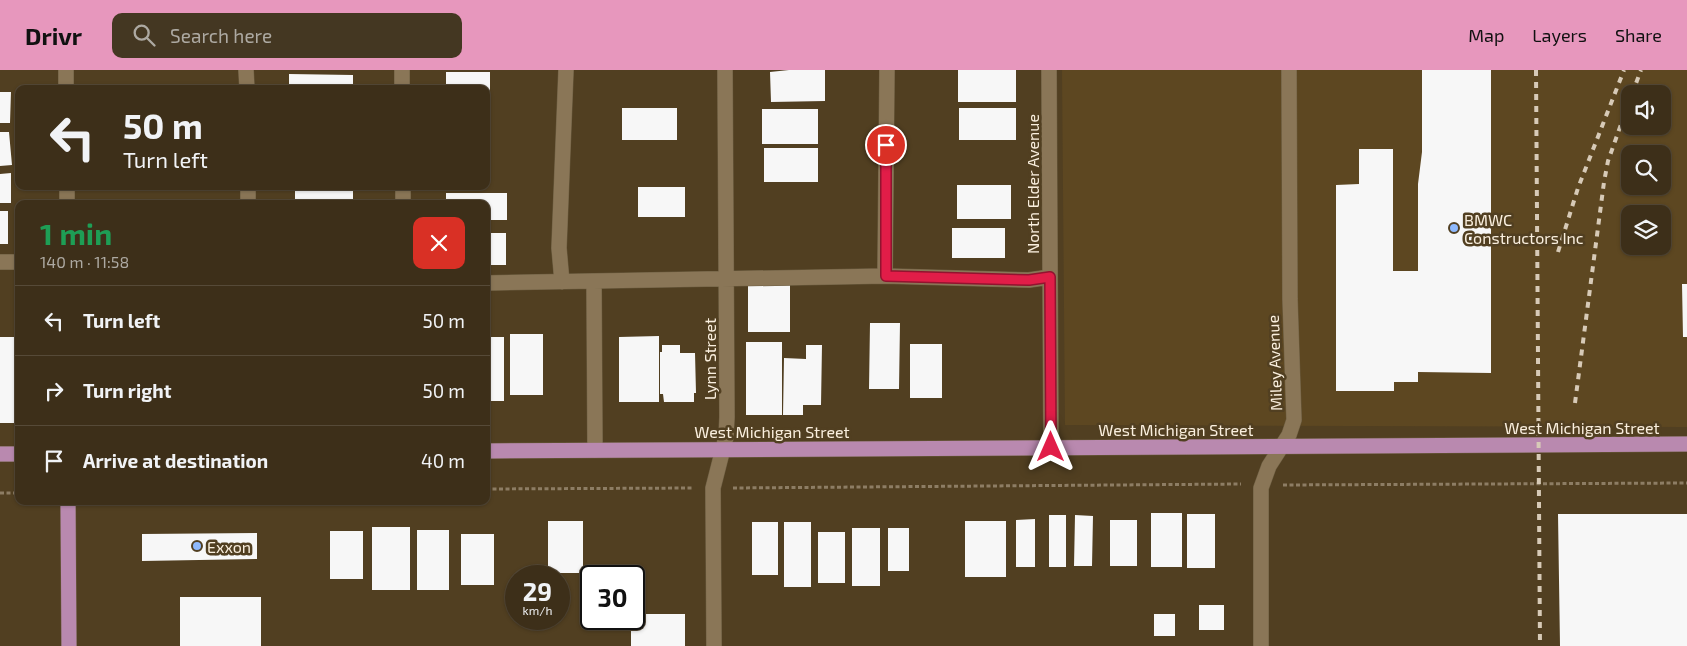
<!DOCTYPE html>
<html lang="en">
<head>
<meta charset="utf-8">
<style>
	body { margin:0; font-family:"Exo 2",sans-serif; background:#443722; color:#f1f3f6; height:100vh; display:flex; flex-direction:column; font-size:19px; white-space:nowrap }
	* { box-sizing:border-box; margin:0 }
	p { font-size:16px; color:#ada9a2 }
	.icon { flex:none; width:28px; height:28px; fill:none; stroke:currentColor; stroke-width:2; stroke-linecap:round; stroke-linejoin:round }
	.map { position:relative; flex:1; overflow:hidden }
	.side { position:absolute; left:15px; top:130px; width:475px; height:305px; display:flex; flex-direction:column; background:#3d2f19; border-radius:10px; box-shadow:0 1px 4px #0004,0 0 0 1px #564a38 }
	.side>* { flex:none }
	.top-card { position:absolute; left:15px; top:15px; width:475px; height:105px; border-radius:10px; box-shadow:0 1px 4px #0004,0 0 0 1px #564a38; background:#3d2f19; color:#f1f3f6; overflow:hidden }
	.buttons { position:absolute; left:1621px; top:15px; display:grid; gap:10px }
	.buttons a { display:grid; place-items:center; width:50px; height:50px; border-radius:10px; background:#3d2f19; box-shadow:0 1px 4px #0004,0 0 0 1px #564a38; font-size:25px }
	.speed { position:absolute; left:505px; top:495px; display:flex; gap:10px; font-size:25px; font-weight:700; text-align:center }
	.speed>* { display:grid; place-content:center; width:65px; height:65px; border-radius:50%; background:#3d2f19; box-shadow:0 1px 4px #0004,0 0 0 1px #564a38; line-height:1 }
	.speed small { font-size:12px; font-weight:400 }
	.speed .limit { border:2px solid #111; border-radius:8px; background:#fff; color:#111 }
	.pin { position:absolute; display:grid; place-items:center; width:42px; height:42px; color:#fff; margin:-21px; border:2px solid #fff; border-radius:50%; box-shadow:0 1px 5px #0007 }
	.me { position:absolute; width:55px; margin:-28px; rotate:0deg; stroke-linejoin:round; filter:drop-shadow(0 0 4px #0008) }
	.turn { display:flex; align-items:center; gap:18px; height:105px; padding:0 25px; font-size:22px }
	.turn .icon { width:65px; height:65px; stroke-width:2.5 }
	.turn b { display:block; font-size:35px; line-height:42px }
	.round { display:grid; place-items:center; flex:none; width:52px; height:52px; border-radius:10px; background:#443722 }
	.overview { display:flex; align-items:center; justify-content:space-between; height:85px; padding:0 25px }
	h1 { font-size:30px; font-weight:700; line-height:38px; color:#1e9e55 }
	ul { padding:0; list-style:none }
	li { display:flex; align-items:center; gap:15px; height:70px; padding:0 25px; border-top:1px solid #564a38 }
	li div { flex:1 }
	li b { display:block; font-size:19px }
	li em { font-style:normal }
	header { display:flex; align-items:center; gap:30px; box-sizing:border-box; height:70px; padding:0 25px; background:#e797bd; color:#111 }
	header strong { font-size:24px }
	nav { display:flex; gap:28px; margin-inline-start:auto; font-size:18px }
	.search { width:350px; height:45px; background:#443722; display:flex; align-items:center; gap:12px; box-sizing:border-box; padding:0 18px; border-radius:10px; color:#ada9a2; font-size:19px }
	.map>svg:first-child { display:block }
	.built { fill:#5d4721; fill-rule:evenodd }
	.building { fill:#f7f7f7 }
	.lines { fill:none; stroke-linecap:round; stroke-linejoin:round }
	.minor-casing { stroke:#6d5e42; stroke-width:16 }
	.major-casing { stroke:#6d5e42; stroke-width:16 }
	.path { stroke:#8d7d64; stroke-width:3; stroke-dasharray:4 2.5; stroke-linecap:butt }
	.minor { stroke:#8a7657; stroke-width:15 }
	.major { stroke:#b989af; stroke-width:15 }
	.rail { stroke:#d7cab7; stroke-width:4; stroke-dasharray:6 6; stroke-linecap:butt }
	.route-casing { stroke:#92132f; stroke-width:12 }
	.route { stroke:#e11d48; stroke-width:9 }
	.poi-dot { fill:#8eb9fd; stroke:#513f21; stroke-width:2 }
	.labels { text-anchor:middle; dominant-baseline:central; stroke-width:5; stroke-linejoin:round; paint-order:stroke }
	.street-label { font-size:16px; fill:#faefde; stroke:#513f21 }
	.poi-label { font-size:16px; fill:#faefde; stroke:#513f21; text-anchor:start }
</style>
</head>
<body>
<header>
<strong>Drivr</strong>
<div class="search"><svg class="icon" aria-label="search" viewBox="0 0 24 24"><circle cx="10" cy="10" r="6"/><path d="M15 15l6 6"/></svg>Search here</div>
<nav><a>Map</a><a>Layers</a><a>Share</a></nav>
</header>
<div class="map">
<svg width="1687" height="576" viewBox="0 0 1687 576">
	<rect width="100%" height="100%" fill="#513f21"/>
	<path class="built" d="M1062,0H1687V357L1065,355ZM1630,24H1662V56H1630ZM1630,84H1662V116H1630ZM1630,144H1662V176H1630Z"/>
	<path class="building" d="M789,0H825V31L771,32L770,2Z
		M958,0H1016V32H958Z
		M1422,0H1491V303L1418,302V312H1394V321H1336V115L1359,114V79H1393V201H1418V114L1422,82Z
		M446,2H490V36H486V19H446Z
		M289,4L353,5V19H289Z
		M0,22H11L10,53H0Z
		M622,38H677V70H622Z
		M959,38H1016V70H959Z
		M762,39H818V74H762Z
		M0,62H9L12,95L0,96Z
		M764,78H818V112H764Z
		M11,103V133H0V104Z
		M957,115H1011V149H957Z
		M638,117H685V147H638Z
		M295,121H353V134H295Z
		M446,123H507V150H486V134H446Z
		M113,129H171V134H113Z
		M0,141H8V174H0Z
		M952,158H1005V188H952Z
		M486,163H506V195H486Z
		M748,211H790V262H748Z
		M1682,214H1687V267H1683Z
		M870,253H900L899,319H869Z
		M510,264H543V325H510Z
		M659,266V332H619V267Z
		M0,267H19V353H0Z
		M486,267H504V331H486Z
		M746,272H782V345H746Z
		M910,274H942V328H910Z
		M662,275H680V283H695L696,323H694V332H664L663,324H660V282H662Z
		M806,275H822L821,335H803V345H783L784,288L806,289Z
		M1151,443H1182V497H1151Z
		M1187,444H1215V498H1187Z
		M1558,444H1687V576H1560Z
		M1049,445H1066V497H1049Z
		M1075,445L1093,446L1092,496H1074Z
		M1035,449V497H1016V450Z
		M1110,450H1137V496H1110Z
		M548,451H583V503H548Z
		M965,451H1006V507H965Z
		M752,452H778V505H752Z
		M784,452H811V517H784Z
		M372,457H410V520H372Z
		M852,458H880V516H852Z
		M888,458H909V501H888Z
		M417,460H449V520H417Z
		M330,461H363V509H330Z
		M818,462H845V513H818Z
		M257,463V489L142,491V464Z
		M461,464H494V515H461Z
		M180,527H261V576H180Z
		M1199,535H1224V560H1199Z
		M634,544H685V576H631V549H634Z
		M1154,544H1175V566H1154Z"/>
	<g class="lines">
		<g class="minor-casing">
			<path id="minor" d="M66,0V19
				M246,0L247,19
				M402,0V19
				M1049,0L1051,377
				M67,116V134
				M248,116V134
				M403,116V134
				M0,192H19
				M885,206L887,0
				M562,212L559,178L566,0
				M594,212L595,380
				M486,213L885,206L1029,210L1050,207
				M714,576L713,418L726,367L727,347L725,0
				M1261,576V418L1269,396L1289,365L1294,350L1290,229L1289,0"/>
		</g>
		<g class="major-casing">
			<path id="major" d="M486,381L1687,374
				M0,384H19
				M68,431L69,576"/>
		</g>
		<path class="path" d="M1283,415L1687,413
			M733,418L1241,414
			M486,419L694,418
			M0,423H19"/>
		<use href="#minor" class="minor"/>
		<use href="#major" class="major"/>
		<path class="rail" d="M1536,0L1540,576
			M1632,24L1641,0
			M1558,182L1578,118L1624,0
			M1575,333L1604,112L1608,91L1630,29"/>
	</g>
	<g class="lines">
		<g class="route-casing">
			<path id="route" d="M886,75V206L1029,210L1050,207L1051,377"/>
		</g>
		<use href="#route" class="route"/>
	</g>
	<g class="poi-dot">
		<circle cx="1454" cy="158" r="5"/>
		<circle cx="197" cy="476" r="5"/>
	</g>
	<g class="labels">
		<g class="street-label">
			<text transform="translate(1032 114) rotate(-90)">North Elder Avenue</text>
			<text transform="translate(709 289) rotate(-90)">Lynn Street</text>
			<text transform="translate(1274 293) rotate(-92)">Miley Avenue</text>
			<text x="1582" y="357">West Michigan Street</text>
			<text x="1176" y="359">West Michigan Street</text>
			<text x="772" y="361">West Michigan Street</text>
		</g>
		<g class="poi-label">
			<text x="1464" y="149">BMWC<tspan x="1464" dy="18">Constructors Inc</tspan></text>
			<text x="207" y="476">Exxon</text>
		</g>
	</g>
</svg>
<div class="buttons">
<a><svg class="icon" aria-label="sound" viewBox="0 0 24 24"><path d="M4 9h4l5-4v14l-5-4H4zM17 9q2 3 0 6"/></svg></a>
<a><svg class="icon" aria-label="search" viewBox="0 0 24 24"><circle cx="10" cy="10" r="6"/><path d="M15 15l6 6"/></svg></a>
<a><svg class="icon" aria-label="layers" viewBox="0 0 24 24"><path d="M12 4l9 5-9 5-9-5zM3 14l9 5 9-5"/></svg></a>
</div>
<div class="speed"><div>29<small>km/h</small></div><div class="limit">30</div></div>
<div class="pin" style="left:886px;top:75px;background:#d93025"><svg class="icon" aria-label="arrive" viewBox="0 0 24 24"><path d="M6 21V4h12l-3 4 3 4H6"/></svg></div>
<svg class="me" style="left:1051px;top:377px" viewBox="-20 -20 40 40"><path d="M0-17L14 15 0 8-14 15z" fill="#e11d48" stroke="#fff" stroke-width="4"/></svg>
<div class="top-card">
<div class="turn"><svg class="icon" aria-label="left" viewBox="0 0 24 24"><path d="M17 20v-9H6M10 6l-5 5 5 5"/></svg><div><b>50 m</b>Turn left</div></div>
</div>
<section class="side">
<div class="overview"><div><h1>1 min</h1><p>140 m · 11:58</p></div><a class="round" style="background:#d93025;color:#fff"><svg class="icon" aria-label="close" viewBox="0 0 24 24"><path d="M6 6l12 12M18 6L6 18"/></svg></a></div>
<ul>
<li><svg class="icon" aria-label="left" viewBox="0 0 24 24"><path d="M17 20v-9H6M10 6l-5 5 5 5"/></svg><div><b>Turn left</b></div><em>50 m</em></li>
<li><svg class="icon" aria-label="right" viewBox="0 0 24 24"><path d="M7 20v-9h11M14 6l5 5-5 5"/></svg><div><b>Turn right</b></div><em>50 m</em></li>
<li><svg class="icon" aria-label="arrive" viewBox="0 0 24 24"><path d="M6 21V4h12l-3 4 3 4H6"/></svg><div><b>Arrive at destination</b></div><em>40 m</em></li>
</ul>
</section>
</div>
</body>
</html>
